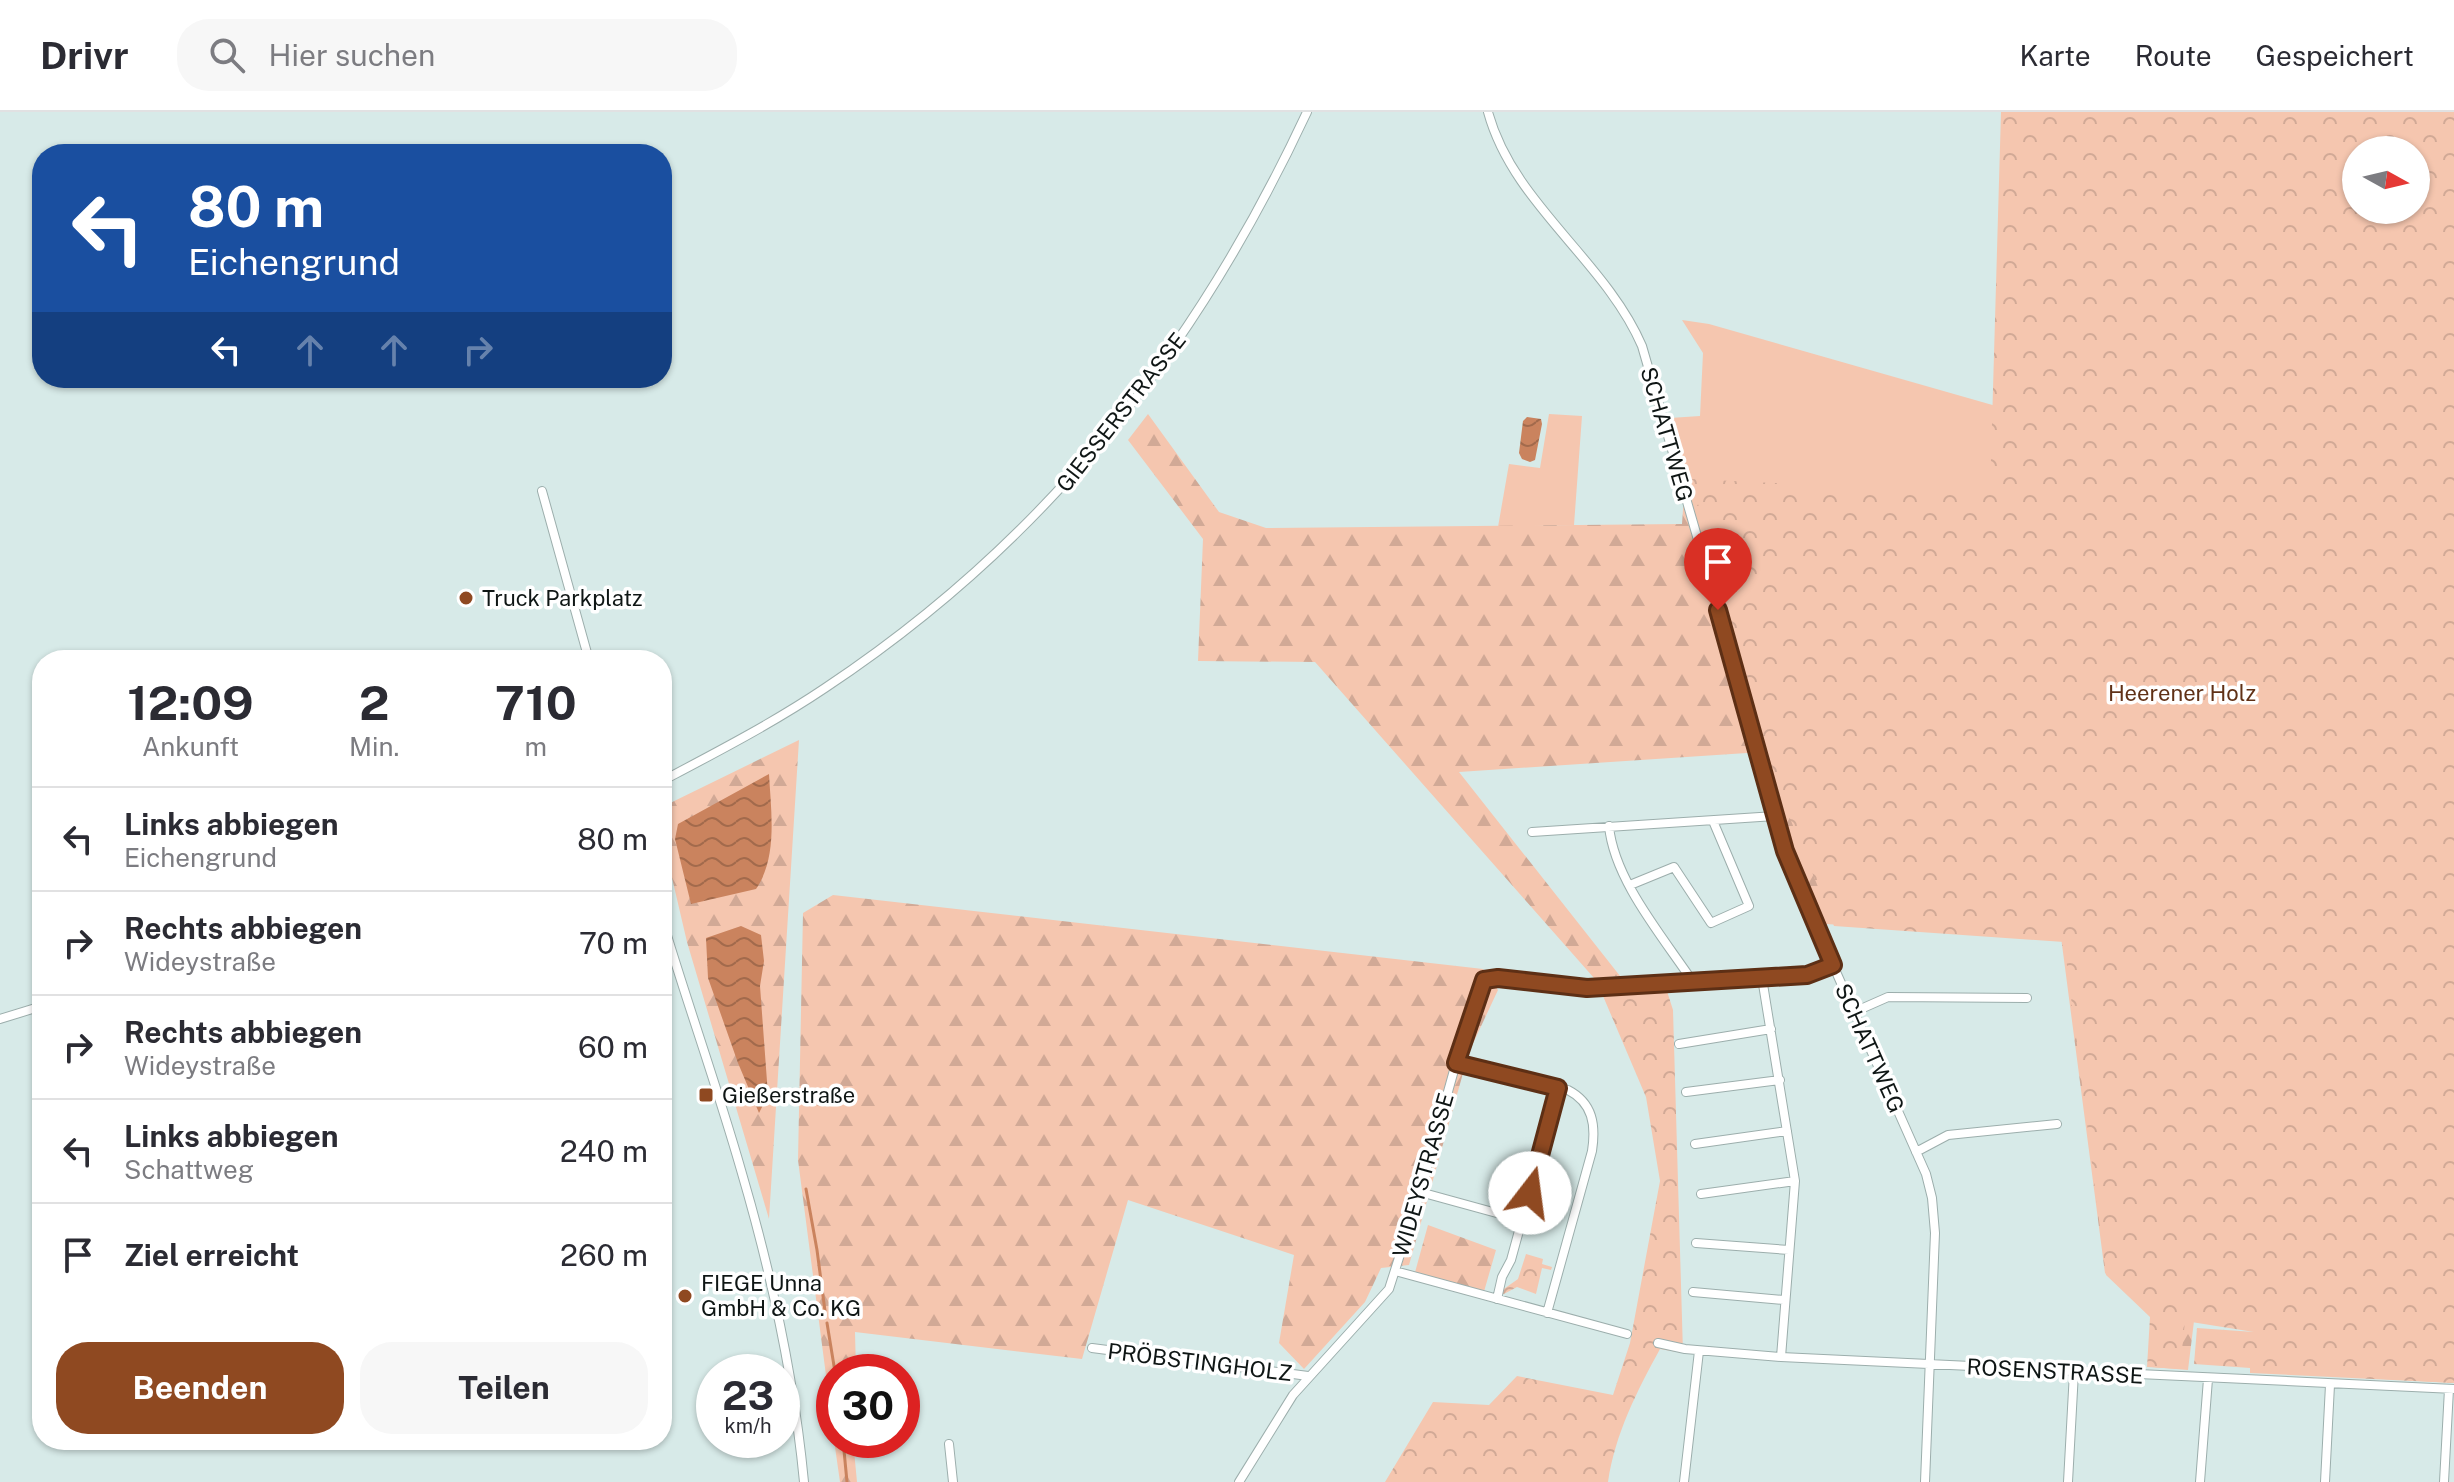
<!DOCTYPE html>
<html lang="de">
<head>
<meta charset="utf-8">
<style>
	body { margin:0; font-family:"Public Sans",sans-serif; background:#f7f7f7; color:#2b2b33; height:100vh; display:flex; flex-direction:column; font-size:30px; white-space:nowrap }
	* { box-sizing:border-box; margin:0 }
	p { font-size:26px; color:#7c7c81 }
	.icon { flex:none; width:44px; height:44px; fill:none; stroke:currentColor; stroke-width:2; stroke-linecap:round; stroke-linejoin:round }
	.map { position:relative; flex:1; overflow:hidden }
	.side { position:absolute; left:32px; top:538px; width:640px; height:800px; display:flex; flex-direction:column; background:#fff; border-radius:32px; box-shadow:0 2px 6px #0004 }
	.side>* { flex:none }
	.guide { position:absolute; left:32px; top:32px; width:640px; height:244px; border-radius:32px; box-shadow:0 2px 6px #0004; background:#1a4fa0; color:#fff; overflow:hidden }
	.needle { width:52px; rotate:98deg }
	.buttons { position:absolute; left:2342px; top:24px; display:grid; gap:16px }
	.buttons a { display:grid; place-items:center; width:88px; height:88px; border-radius:50%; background:#fff; box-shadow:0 2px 6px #0004; font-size:40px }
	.speed { position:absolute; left:696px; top:1242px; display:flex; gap:16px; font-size:40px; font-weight:700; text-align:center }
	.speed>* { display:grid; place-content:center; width:104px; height:104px; border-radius:50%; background:#fff; box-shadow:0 2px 6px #0004; line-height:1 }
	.speed small { font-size:20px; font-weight:400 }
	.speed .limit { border:12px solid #d22; background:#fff; color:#111 }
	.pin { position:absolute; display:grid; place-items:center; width:68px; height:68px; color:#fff; margin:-82px -34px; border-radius:50% 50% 50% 0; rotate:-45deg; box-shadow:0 0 8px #0007 }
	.pin .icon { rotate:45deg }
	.me { position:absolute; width:88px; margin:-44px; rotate:15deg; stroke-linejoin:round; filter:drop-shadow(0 0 6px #0008) }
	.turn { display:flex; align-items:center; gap:28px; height:168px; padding:0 24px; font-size:36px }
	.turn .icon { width:104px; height:104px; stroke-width:2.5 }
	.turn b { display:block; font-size:56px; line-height:68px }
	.lanes { display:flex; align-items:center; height:76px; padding:0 24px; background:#0003; justify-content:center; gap:40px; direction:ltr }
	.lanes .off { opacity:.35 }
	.eta { display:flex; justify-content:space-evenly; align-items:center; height:136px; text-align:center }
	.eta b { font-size:48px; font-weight:700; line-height:56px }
	.button { display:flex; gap:16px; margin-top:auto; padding:16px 24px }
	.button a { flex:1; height:92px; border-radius:32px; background:#8f4921; color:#fff; font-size:32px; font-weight:700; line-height:92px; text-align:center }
	.button a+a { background:#f7f7f7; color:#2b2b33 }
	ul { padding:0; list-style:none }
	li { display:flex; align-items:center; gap:24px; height:104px; padding:0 24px; border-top:2px solid #e1e1e2 }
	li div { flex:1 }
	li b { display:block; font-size:30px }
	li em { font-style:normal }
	header { display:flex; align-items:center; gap:48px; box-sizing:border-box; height:112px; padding:0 40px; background:#fff; border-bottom:2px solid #e1e1e2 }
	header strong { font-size:38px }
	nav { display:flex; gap:44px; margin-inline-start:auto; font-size:28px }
	.search { width:560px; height:72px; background:#f7f7f7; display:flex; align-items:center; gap:20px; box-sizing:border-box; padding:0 28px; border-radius:32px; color:#7c7c81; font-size:30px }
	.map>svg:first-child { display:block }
	.grass { fill:#f5c6af }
	.forest { fill:url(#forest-firs); fill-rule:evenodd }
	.park { fill:url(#park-crowns); fill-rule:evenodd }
	.water { fill:url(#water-waves) }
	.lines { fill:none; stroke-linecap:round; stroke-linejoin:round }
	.stream { stroke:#ca835e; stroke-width:3 }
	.minor-casing { stroke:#9caeac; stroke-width:10 }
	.minor { stroke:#fff; stroke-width:8 }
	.route-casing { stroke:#5d2f15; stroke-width:20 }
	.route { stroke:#8f4921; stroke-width:14 }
	.poi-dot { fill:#8f4921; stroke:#fff; stroke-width:3 }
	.labels { text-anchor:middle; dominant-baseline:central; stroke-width:7; stroke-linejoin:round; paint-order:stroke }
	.street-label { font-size:22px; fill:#0f1615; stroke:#fff }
	.poi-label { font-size:22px; fill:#0f1615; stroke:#fff; text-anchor:start }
	.park-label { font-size:22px; fill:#603116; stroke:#fff }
</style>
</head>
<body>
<header>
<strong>Drivr</strong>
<div class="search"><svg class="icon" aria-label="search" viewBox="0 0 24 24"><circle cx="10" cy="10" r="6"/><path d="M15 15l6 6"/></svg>Hier suchen</div>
<nav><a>Karte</a><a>Route</a><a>Gespeichert</a></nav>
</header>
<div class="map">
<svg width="2454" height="1370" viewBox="0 0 2454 1370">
	<defs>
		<pattern id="forest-firs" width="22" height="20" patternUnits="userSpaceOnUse" patternTransform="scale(2)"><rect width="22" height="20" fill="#f5c6af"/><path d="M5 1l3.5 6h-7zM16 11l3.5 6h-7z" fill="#d1a996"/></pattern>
		<pattern id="park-crowns" width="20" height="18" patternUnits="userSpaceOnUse" patternTransform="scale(2)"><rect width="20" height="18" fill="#f5c6af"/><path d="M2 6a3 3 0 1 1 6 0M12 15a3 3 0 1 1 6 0" fill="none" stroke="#d1a996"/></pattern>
		<pattern id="water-waves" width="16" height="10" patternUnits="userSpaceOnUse" patternTransform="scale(2)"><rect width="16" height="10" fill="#ca835e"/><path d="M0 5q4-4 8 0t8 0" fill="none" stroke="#a26a4c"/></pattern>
	</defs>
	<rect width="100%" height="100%" fill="#d7eae8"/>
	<path class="grass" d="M1682,208L1709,212L1996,294L1994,385L1685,369L1670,306L1700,304L1703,241Z
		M1549,302L1582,304L1574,413L1498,415L1509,352L1540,356Z"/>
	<path class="forest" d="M2003,0H2454V1271L2276,1261L2280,1219L2194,1209L2188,1258L2152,1255V1204L2105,1161L2061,825L1825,812L1779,704L1762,640L1459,660L1620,864L1594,866L1315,550L1198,549L1203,427L1128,328L1148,302L1219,400L1266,416L1682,412L1685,369L1993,385ZM2356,38H2416V98H2356Z
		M799,628L769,1107L687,830L662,723V695Z
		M833,783L1483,857L1498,878L1469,940L1409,1153L1381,1156L1365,1190L1304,1257L1279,1231L1294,1143L1128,1088L1082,1247L855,1220L856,1260H834V1325L798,1048L803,801Z
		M1428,1113L1496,1138L1483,1183L1414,1164Z
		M834,1328H853L857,1370H840Z"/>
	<path class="park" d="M2001,0H2454V1271L2250,1261V1256L2194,1252L2197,1216L2254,1220L2185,1209L2180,1257L2147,1255L2150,1205L2106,1163L2064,830L1834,814L1778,677L1691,367L1990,381ZM2356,38H2416V98H2356Z
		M1666,876L1673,898L1683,1241L1660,1237C1637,1279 1615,1322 1608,1370H1385L1433,1290L1489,1293L1517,1264L1613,1283L1630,1231L1660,1069L1646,985L1603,884Z
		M1526,1142L1543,1147L1542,1152L1552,1155L1551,1158L1542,1156L1536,1182L1517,1175L1500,1184L1501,1179L1518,1167Z"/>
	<path class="water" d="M1527,305L1541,307L1542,312L1535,348L1530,350L1522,347L1519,341L1523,309Z
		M769,662C771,699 778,745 756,777L691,792L675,727L678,712Z
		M741,814L761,823L764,849L760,874L768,983L759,1001L738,951L708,866L706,826Z"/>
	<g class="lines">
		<path class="stream" d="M806,1077L817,1138L825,1199
			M827,1211L835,1260
			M843,1328L847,1370"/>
		<g class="minor-casing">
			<path id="minor" d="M1488,0C1513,92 1605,148 1642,234L1744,587L1785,739L1833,853L1926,1062L1932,1086L1935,1121L1925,1370
				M542,379L589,548
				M662,669C717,640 773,611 825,576C1045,430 1196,238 1307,0
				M1609,714C1614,768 1663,825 1693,870
				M1532,720L1775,704
				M1630,773L1674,755L1711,811L1749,794L1713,709
				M662,807C687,891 717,974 741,1058C771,1160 794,1265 804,1370
				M1762,866L1795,1069L1781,1245
				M1854,900L1888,885L2027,886
				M0,907L42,894
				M1679,932L1771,917
				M1456,951L1568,978C1593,991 1596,1013 1592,1039L1547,1201
				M1686,980L1780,968
				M1695,1032L1787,1019
				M1916,1040L1948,1023L2057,1012
				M1420,1080L1522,1108
				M1701,1082L1795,1069
				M1696,1131L1789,1138
				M1395,1159L1627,1222
				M1693,1180L1784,1188
				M1497,1187L1502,1165L1511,1148L1558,976
				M1658,1231L1685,1237L1781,1245L2454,1277
				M1092,1236L1308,1264
				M949,1332L953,1370
				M1239,1370L1293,1283L1389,1177L1420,1080L1456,951L1484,868L1498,866L1587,876L1807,863L1833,853
				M1684,1370L1699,1239
				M2068,1370L2074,1260
				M2200,1370L2208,1267
				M2325,1370L2330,1273
				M2444,1370L2449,1277"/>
		</g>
		<use href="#minor" class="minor"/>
	</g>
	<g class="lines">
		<g class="route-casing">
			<path id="route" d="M1530,1081L1558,976L1456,951L1484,868L1498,866L1587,876L1807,863L1833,853L1785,739L1718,498"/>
		</g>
		<use href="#route" class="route"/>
	</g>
	<g class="poi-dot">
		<circle cx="466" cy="486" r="8"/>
		<rect x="698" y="975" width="16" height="16" rx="4"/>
		<circle cx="685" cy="1184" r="8"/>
	</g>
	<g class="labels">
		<g class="street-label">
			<text transform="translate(1121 300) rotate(-52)">GIESSERSTRASSE</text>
			<text transform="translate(1667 322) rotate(74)">SCHATTWEG</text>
			<text transform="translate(1870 936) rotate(66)">SCHATTWEG</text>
			<text transform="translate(1423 1063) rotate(-74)">WIDEYSTRASSE</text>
			<text transform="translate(1200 1250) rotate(7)">PRÖBSTINGHOLZ</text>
			<text transform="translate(2055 1259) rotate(3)">ROSENSTRASSE</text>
		</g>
		<g class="poi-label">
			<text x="482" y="486">Truck Parkplatz</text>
			<text x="722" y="983">Gießerstraße</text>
			<text x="701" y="1171">FIEGE Unna<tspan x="701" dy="25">GmbH &amp; Co. KG</tspan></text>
		</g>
		<g class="park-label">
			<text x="2182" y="581">Heerener Holz</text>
		</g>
	</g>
</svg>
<div class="buttons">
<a><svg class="needle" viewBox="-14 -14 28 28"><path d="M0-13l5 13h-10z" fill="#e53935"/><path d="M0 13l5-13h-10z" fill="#7c7c81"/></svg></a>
</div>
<div class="speed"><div>23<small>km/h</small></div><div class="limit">30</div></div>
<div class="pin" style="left:1718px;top:498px;background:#d93025"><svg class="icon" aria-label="arrive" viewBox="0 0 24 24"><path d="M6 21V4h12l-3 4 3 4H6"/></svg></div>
<svg class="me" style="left:1530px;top:1081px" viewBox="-20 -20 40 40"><circle r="19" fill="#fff"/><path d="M0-13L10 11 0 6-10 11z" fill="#8f4921"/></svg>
<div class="guide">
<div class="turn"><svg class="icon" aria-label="left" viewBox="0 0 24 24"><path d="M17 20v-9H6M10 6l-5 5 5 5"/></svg><div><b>80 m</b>Eichengrund</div></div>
<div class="lanes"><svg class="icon" aria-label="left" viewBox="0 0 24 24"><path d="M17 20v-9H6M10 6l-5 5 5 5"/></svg><svg class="icon off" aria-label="ahead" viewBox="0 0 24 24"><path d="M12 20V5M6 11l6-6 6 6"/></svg><svg class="icon off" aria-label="ahead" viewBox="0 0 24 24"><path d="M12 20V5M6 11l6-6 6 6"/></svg><svg class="icon off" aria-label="right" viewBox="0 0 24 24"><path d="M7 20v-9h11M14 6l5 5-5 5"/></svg></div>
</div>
<section class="side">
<div class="eta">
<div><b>12:09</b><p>Ankunft</p></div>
<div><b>2</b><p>Min.</p></div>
<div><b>710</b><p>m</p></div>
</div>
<ul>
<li><svg class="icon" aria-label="left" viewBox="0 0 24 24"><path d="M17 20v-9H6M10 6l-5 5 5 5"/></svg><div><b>Links abbiegen</b><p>Eichengrund</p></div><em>80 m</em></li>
<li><svg class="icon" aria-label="right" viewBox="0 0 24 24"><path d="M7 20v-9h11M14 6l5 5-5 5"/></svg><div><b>Rechts abbiegen</b><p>Wideystraße</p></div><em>70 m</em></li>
<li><svg class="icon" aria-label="right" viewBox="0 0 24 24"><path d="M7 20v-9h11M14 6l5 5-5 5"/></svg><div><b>Rechts abbiegen</b><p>Wideystraße</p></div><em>60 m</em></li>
<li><svg class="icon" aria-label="left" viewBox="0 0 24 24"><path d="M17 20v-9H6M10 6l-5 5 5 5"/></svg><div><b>Links abbiegen</b><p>Schattweg</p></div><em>240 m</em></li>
<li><svg class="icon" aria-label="arrive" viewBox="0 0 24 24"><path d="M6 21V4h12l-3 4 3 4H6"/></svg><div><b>Ziel erreicht</b></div><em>260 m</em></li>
</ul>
<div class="button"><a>Beenden</a><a>Teilen</a></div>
</section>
</div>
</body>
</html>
